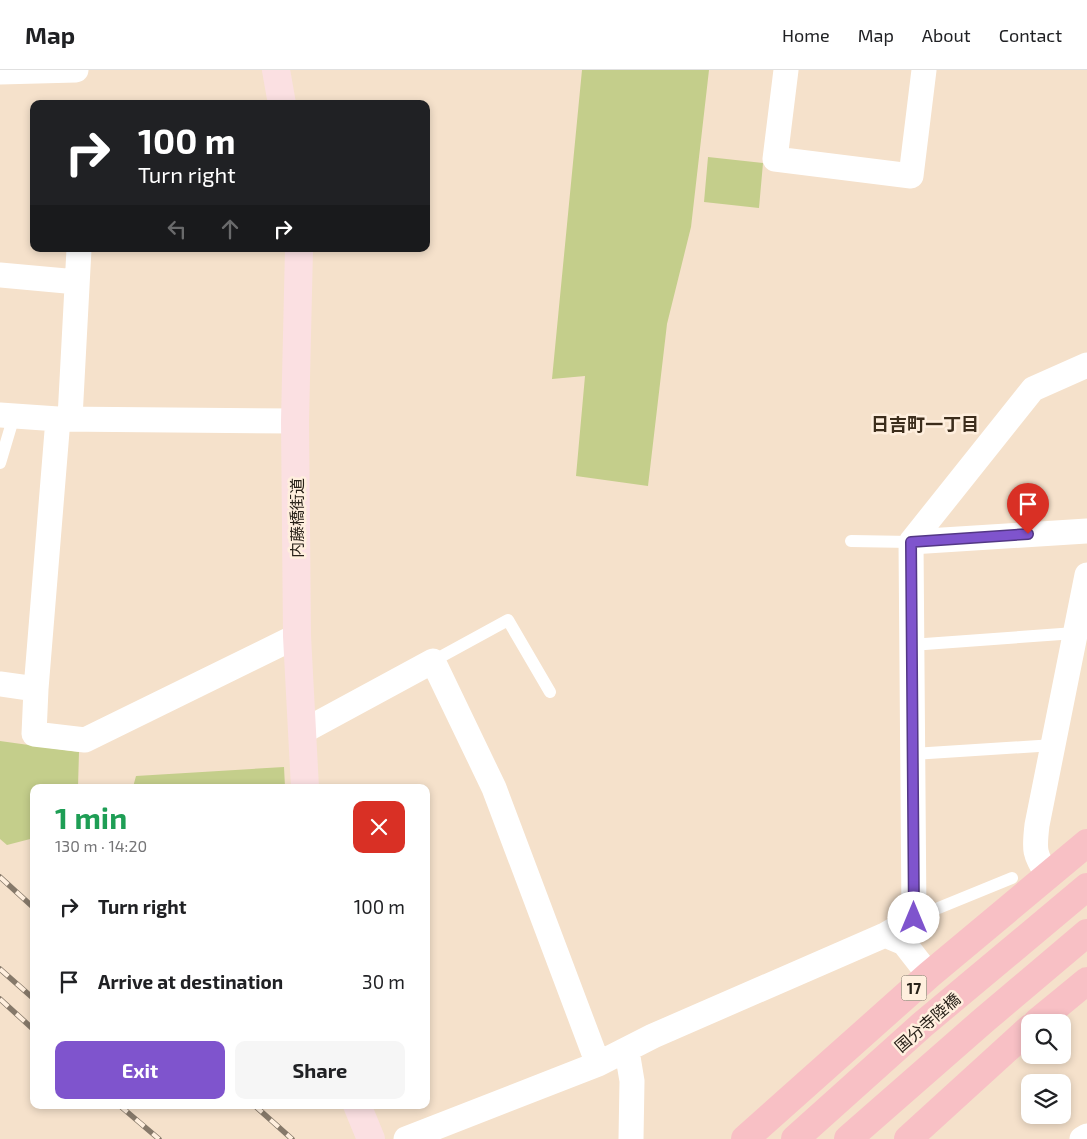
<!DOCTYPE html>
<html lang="en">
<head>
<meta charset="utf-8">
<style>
	body { margin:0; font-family:"Exo 2","Noto Sans JP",sans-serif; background:#f6f6f6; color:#202124; height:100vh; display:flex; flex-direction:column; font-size:19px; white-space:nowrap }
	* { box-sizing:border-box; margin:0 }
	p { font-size:16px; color:#757577 }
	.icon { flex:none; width:28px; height:28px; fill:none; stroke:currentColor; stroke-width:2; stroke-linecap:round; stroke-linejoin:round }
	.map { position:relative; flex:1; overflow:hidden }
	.side { position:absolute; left:30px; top:714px; width:400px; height:325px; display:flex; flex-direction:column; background:#fff; border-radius:10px; box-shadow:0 2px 8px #0003 }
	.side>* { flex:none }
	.hud { position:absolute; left:30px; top:30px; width:400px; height:152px; border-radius:10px; box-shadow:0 2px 8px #0003; background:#202124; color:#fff; overflow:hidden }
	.controls { position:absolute; left:1021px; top:944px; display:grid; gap:10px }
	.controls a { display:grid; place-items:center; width:50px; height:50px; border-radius:10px; background:#fff; box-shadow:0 2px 8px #0003; font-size:25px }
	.pin { position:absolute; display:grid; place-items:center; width:42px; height:42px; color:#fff; margin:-51px -21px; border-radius:50% 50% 50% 0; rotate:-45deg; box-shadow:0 0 5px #0007 }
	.pin .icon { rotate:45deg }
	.me { position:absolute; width:55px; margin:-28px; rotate:0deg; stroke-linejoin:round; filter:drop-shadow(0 0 4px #0008) }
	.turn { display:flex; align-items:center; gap:18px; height:105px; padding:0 25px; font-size:22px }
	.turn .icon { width:65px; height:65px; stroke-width:2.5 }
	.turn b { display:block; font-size:35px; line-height:42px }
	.lanes { display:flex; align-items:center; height:48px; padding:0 25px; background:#0003; justify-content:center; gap:25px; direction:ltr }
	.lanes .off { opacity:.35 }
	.round { display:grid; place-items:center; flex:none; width:52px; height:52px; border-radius:10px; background:#f6f6f6 }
	.head { display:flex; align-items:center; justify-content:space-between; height:85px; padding:0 25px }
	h1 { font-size:30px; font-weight:700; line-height:38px; color:#1e9e55 }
	.primary-button { display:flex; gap:10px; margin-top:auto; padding:10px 25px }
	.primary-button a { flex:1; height:58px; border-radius:10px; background:#7f54cd; color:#fff; font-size:20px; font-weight:700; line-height:58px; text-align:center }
	.primary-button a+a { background:#f6f6f6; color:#202124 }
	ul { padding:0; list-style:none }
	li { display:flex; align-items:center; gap:15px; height:75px; padding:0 25px }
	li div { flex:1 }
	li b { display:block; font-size:19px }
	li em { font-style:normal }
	header { display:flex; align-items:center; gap:30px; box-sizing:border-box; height:70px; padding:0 25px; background:#fff; border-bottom:1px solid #e0e0e0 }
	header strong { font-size:24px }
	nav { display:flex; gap:28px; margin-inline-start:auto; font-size:18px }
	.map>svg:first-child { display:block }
	.green { fill:#c4ce8b }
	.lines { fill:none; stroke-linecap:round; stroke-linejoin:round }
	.lane { stroke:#fff; stroke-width:12 }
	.street { stroke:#fff; stroke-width:25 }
	.secondary { stroke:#fbe0e2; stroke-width:28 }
	.primary { stroke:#f8c0c5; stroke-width:28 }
	.rail-casing { stroke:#86796a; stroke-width:5.5 }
	.rail { stroke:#ffefde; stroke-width:4; stroke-dasharray:11; stroke-linecap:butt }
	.route-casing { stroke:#533785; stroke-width:12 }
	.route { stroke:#7f54cd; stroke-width:9 }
	.labels { text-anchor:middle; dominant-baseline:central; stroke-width:5; stroke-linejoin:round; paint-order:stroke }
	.shield { fill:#ffefde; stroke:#685f54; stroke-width:1 }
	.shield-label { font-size:15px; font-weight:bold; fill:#282119 }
	.street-label { font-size:16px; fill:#282119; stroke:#ffefde }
	.neighbourhood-label { font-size:18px; font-weight:bold; fill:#3c2d1c; stroke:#ffefde }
</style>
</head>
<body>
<header>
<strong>Map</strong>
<nav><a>Home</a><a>Map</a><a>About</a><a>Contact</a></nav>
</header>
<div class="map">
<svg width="1087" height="1069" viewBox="0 0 1087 1069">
	<rect width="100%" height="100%" fill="#f5e1cb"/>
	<path class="green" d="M582,0H709L691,157L667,254L648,416L576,406L585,306L552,309Z
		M708,87L763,93L759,138L704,132Z
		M0,671L79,682L78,717L34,718V768L7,775L0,769Z
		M284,697L285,717H133L136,706Z"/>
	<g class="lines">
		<path class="lane" d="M0,393L14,346
			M851,471L911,472
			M911,575L1075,563
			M433,591L508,550L550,622
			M913,684L1054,675
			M914,848L1012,808"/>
		<path class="street" d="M786,0L775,89L911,106L924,0
			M0,2L76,0
			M0,205L77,212
			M0,345L58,349L295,351
			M70,348L79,179
			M911,472L1087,461
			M0,614L36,619L34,664L85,670L297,566
			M36,619L58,349
			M302,662L433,591L494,718L598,994
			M1048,806C1034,784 1034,780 1037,755L1087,505
			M885,865L904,873L929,905
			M627,981L632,1011L631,1069
			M406,1069L598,994L653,966L885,865L914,848L911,472L1033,319L1087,295
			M1082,1069L1087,1066"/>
		<path class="secondary" d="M276,0L282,34
			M299,179L295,351L297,566L305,718
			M357,1035L371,1069"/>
		<path class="primary" d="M1037,952L1087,911
			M745,1069L929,905L1087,773
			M795,1069L922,955L1087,817
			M848,1069L984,950L1087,863
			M908,1069L1030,958"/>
		<g class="rail-casing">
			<path id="rail" d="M0,807L34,838
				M0,899L34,929
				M0,929L34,960
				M119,1035L159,1069
				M254,1035L292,1069"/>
		</g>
		<use href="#rail" class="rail"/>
	</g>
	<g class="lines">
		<g class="route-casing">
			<path id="route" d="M914,848L911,472L1028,464"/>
		</g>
		<use href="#route" class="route"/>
	</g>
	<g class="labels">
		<rect class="shield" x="901.5" y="905.5" width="25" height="25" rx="4"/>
		<g class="shield-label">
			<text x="914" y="918">17</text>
		</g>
		<g class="street-label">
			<text transform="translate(296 448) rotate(-90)">内藤橋街道</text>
			<text transform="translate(927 952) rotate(-41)">国分寺陸橋</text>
		</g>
		<g class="neighbourhood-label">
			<text x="925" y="354">日吉町一丁目</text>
		</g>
	</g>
</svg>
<div class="controls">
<a><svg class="icon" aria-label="search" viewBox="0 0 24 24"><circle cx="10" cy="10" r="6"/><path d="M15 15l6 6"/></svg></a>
<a><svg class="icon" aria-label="layers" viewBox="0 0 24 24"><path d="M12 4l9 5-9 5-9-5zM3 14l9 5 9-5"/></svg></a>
</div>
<div class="pin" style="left:1028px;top:464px;background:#d93025"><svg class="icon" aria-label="arrive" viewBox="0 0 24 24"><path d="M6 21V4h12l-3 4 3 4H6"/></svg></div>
<svg class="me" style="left:914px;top:848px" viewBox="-20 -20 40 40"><circle r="19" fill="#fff"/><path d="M0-13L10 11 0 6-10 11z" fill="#7f54cd"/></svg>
<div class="hud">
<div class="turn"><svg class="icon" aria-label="right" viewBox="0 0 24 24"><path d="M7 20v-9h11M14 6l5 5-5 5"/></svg><div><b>100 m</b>Turn right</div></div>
<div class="lanes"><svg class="icon off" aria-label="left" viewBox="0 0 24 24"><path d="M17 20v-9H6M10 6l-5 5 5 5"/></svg><svg class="icon off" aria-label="ahead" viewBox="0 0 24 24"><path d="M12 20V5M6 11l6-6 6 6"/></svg><svg class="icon" aria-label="right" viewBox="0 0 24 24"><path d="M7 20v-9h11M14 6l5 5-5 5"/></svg></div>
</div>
<section class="side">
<div class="head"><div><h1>1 min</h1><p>130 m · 14:20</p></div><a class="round" style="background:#d93025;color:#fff"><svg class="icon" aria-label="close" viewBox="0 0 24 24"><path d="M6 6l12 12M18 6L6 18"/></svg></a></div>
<ul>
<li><svg class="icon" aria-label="right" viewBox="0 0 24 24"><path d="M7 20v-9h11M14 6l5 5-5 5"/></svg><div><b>Turn right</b></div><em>100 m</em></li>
<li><svg class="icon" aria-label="arrive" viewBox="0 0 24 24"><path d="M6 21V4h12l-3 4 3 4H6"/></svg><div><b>Arrive at destination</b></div><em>30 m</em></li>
</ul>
<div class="primary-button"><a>Exit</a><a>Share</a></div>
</section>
</div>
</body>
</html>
